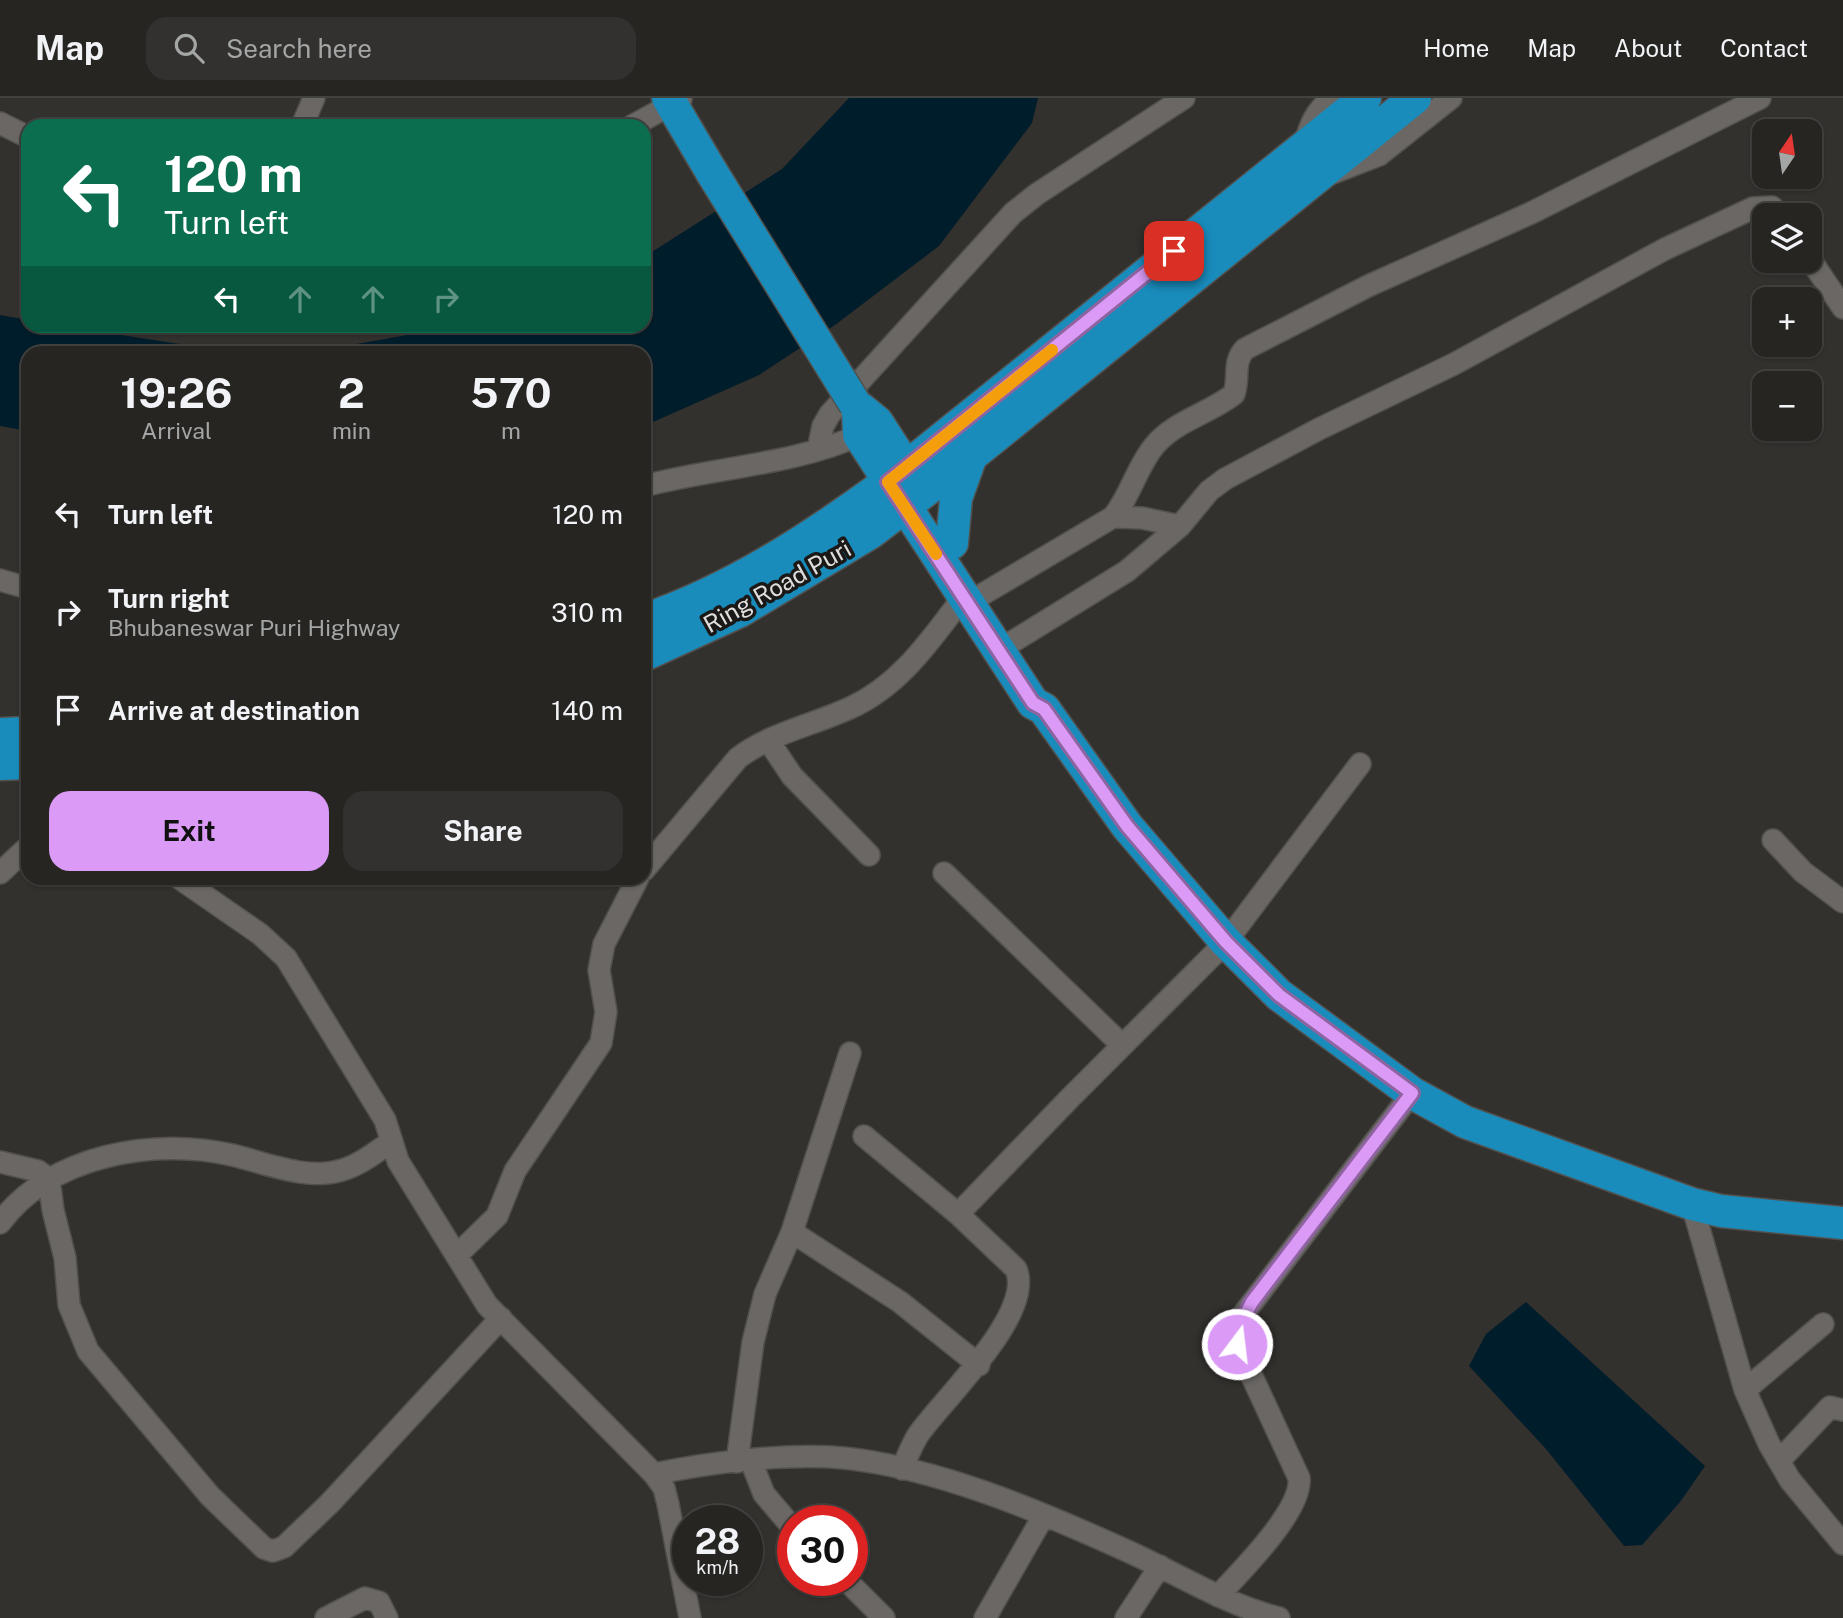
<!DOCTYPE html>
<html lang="en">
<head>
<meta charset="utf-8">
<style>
	body { margin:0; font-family:"Public Sans",sans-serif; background:#32312f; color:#f1f3f6; height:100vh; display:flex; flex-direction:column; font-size:26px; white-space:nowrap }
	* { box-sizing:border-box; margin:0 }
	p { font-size:23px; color:#a4a5a5 }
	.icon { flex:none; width:38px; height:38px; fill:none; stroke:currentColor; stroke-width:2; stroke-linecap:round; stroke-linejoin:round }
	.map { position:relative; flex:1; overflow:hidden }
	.side { position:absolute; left:21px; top:248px; width:630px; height:539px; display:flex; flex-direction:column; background:#262522; border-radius:21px; box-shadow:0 2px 5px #0004,0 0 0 2px #424240 }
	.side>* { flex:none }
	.top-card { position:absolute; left:21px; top:21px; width:630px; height:214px; border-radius:21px; box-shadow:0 2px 5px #0004,0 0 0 2px #424240; background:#0b6e4f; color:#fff; overflow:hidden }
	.needle { width:46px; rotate:13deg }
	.buttons { position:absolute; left:1752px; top:21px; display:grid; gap:14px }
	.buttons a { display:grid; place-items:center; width:70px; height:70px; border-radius:14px; background:#262522; box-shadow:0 2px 5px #0004,0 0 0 2px #424240; font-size:35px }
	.speed { position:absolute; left:672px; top:1407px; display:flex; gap:14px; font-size:35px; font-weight:700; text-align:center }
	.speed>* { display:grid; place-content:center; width:91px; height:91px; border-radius:50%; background:#262522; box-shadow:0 2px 5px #0004,0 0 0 2px #424240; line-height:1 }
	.speed small { font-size:18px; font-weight:400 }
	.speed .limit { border:10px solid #d22; background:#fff; color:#111 }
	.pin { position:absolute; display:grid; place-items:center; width:60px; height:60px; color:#fff; margin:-30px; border-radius:14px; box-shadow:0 4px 10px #0006 }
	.me { position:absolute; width:77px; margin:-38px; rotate:15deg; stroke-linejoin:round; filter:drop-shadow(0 0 5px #0008) }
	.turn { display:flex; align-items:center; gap:24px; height:147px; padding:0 28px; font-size:32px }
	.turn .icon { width:91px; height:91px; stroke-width:2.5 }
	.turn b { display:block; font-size:49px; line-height:60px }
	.lanes { display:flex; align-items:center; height:66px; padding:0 28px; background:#0003; justify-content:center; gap:35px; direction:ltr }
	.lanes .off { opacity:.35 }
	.eta { display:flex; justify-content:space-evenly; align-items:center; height:119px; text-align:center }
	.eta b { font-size:42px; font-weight:700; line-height:49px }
	.cta { display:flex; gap:14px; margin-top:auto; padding:14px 28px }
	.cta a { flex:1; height:80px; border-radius:21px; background:#da9af6; color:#111; font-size:28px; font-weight:700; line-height:80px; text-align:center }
	.cta a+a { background:#32312f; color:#f1f3f6 }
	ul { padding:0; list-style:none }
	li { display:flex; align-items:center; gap:21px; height:98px; padding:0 28px }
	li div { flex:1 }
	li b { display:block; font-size:26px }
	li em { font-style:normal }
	header { display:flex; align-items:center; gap:42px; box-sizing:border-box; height:98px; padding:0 35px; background:#262522; border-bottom:2px solid #424240 }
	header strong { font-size:33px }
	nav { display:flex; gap:38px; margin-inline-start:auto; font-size:24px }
	.search { width:490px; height:63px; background:#32312f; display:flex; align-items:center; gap:18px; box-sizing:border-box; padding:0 24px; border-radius:21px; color:#a4a5a5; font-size:26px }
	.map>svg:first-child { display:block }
	.water { fill:#001d2b }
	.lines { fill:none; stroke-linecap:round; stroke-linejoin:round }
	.minor-casing { stroke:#52504d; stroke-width:24 }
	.highway-casing { stroke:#52504d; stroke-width:35 }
	.minor { stroke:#6a6764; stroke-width:21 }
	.highway { stroke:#198cbc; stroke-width:32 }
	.highway-bridge-casing { stroke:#52504d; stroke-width:35; stroke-linecap:butt }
	.highway-bridge { stroke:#198cbc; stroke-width:32 }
	.route-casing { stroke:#8e64a0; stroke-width:18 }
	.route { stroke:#da9af6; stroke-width:12 }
	.slow { stroke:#f59e0b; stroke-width:12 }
	.labels { text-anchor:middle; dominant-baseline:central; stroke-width:7; stroke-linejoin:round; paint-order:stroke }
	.street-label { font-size:24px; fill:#dfdedc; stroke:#1a1918 }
</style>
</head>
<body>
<header>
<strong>Map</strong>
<div class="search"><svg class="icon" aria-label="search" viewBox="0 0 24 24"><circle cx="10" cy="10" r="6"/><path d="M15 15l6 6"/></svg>Search here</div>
<nav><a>Home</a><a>Map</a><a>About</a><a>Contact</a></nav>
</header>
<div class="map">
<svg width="1843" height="1520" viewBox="0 0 1843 1520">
	<rect width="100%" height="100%" fill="#33312e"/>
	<path class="water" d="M849,0H1038L1032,25L939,148L835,227L759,277L644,328V256H301L457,228H644V159L782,71Z
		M0,217L28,222V228H63L238,255L28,256V333L0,328Z
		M1526,1204L1705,1368L1680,1404L1642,1447L1624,1448L1546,1351L1469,1268L1486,1236Z"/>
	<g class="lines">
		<g class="minor-casing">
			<path id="minor" d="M0,25L28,39
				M302,28L314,0
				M632,28L681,1
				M1303,50C1310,28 1314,14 1332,0
				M1330,76L1379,57L1451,0
				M1810,161L1843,210
				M818,352L823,328L830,316L1013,115L1037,96L1184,0
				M644,388C711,370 798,366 859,337
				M1113,419L1142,420L1180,428
				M0,482L28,490
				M983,496L1113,419C1131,397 1137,368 1155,347C1175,323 1210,315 1234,296C1240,279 1232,265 1245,251L1368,188L1531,115L1760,0
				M1012,544L1127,473L1180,428L1209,393L1225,381L1319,331L1454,266L1665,151L1753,110L1772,109L1779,117
				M768,642L792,678L869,757
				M1773,742L1803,774L1843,804
				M644,772L738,660C771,635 813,627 850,610C901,587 932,540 964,498
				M0,775L28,749
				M944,775L1122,947
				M179,780L260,836L286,860L385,1022L398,1063L487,1207L654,1376L664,1390L668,1406L690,1520
				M864,1038L958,1116L1016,1171C1035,1216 943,1301 918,1337C912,1347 907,1359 902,1371
				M0,1064L38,1073L49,1081L53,1112L65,1160L69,1207L88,1253L210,1398L264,1450L273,1453L284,1449L330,1405L501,1220
				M1692,1106L1745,1292L1769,1346L1790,1382L1843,1446
				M958,1116L1070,1000L1226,844L1360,666
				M0,1125C50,1057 154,1039 232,1057C266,1065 307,1083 342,1072C360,1067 376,1054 392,1043
				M792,1134L900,1204L979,1267
				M457,1157L497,1118L515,1073L601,945L606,914L599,872L604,846L638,780
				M1745,1292L1823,1226
				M751,1363L764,1396L793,1430
				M1779,1363L1830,1309L1843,1312
				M737,1364L753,1244L765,1196L792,1134L850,955
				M654,1376C712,1364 785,1355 844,1360C938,1370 1039,1413 1125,1452C1177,1475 1224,1506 1279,1520
				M846,1482L884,1520
				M1218,1498C1240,1474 1303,1412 1299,1380L1237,1246V1233L1242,1218L1412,995
				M326,1520L365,1500L379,1504L387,1520
				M985,1520L1044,1417
				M1126,1520L1160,1468"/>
		</g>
		<g class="highway-casing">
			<path id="highway" d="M668,0L711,73
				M855,306L877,324L917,386
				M858,310L859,337L1033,605L1044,611L1127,728L1226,844L1279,897L1412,995L1465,1024L1692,1106L1721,1113L1843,1125
				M952,445L956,400L971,358
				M644,522C734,491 811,440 888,384L1365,0
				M644,557L740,513L870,435L971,358L1415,0
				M0,636L28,635
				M0,666L28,665"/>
		</g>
		<use href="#minor" class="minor"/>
		<use href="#highway" class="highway"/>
		<g class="highway-bridge-casing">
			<path id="highway-bridge" d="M711,73L855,306"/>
		</g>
		<use href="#highway-bridge" class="highway-bridge"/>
	</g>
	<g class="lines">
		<g class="route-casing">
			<path id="route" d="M1174,153L888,384L1033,605L1044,611L1127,728L1226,844L1279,897L1412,995L1252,1204L1237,1233V1246"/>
		</g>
		<use href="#route" class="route"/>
		<path class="slow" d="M936,456L888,384L1052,252"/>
	</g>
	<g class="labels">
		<g class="street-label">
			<text transform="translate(777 488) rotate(-29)">Ring Road Puri</text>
		</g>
	</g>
</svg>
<div class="buttons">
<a><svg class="needle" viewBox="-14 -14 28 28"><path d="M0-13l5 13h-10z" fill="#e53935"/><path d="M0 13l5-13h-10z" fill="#a4a5a5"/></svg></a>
<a><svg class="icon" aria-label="layers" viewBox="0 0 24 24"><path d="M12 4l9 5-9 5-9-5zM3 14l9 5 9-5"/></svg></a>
<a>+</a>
<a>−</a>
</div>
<div class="speed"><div>28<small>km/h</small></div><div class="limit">30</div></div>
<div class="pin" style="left:1174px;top:153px;background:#d93025"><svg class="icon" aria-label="arrive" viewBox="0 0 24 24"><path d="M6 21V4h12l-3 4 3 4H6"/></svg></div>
<svg class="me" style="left:1237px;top:1246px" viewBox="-20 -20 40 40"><circle r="17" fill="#da9af6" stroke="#fff" stroke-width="3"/><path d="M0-11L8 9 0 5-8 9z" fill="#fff"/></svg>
<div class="top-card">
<div class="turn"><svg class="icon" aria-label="left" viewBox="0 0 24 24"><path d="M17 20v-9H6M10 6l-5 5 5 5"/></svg><div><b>120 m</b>Turn left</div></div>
<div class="lanes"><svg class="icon" aria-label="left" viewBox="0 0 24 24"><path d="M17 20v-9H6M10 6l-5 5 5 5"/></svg><svg class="icon off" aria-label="ahead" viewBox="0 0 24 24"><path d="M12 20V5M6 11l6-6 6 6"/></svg><svg class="icon off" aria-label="ahead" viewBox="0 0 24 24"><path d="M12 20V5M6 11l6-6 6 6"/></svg><svg class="icon off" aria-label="right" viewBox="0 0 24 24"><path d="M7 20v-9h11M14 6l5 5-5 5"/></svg></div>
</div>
<section class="side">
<div class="eta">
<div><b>19:26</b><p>Arrival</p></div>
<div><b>2</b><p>min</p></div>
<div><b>570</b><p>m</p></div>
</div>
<ul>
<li><svg class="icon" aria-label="left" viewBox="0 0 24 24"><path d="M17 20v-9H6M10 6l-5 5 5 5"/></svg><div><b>Turn left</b></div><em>120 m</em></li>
<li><svg class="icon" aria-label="right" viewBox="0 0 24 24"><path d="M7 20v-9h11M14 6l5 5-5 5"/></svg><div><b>Turn right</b><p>Bhubaneswar Puri Highway</p></div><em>310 m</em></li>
<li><svg class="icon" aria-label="arrive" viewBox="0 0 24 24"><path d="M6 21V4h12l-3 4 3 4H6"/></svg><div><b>Arrive at destination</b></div><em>140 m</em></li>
</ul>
<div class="cta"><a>Exit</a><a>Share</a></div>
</section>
</div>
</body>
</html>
